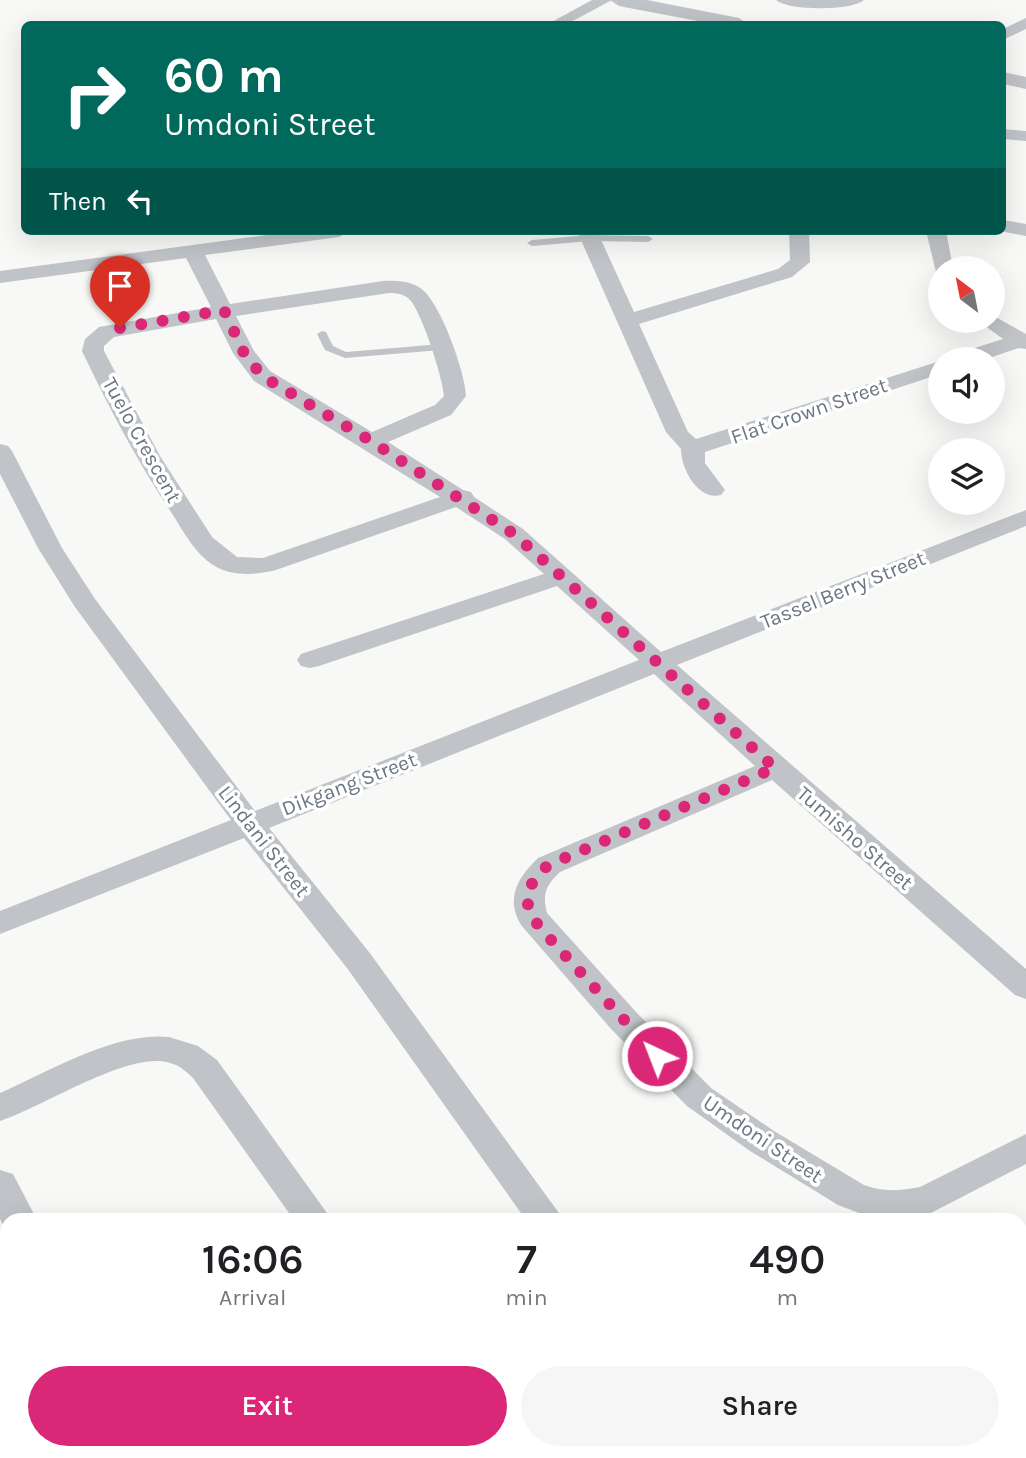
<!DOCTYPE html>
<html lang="en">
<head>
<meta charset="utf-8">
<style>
	body { margin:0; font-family:Karla,sans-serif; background:#f6f6f6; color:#202124; height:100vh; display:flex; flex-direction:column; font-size:26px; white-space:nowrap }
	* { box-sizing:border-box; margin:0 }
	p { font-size:23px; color:#757577 }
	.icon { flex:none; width:38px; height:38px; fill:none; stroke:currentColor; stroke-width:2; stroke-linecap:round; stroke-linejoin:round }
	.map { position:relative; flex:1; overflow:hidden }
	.drawer { position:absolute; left:0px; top:1213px; width:1027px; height:247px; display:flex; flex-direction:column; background:#fff; border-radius:21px 21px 0 0; box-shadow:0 7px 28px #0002 }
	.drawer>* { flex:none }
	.top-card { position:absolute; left:21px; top:21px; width:985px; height:214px; border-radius:10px; box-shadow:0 7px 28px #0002; background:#00695c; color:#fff; overflow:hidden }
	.needle { width:46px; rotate:328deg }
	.tools { position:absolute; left:928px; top:256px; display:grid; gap:14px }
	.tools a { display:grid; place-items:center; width:77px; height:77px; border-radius:50%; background:#fff; box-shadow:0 7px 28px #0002; font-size:35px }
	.pin { position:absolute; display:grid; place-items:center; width:60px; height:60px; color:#fff; margin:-72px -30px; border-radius:50% 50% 50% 0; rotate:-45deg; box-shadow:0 0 7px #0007 }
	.pin .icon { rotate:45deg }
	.me { position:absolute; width:77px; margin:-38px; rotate:317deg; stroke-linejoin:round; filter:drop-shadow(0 0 5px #0008) }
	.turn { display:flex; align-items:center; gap:24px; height:147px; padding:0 28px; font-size:32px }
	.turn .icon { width:91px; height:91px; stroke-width:2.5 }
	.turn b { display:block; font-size:49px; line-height:60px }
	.then { display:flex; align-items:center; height:66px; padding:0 28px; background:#0003; gap:14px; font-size:26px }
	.eta { display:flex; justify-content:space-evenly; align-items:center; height:119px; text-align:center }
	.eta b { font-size:42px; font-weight:600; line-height:49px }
	.button { display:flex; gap:14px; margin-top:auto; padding:14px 28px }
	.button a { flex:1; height:80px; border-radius:42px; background:#db2777; color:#fff; font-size:28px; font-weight:600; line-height:80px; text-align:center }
	.button a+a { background:#f6f6f6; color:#202124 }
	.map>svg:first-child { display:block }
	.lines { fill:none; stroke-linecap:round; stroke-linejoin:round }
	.service { fill:#c0c3c7; fill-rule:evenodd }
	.minor { fill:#c0c3c7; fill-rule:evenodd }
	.tertiary { fill:#c0c3c7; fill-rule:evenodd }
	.route { stroke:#db2777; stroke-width:12; stroke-dasharray:0 21.6 }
	.labels { text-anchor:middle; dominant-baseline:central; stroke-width:7; stroke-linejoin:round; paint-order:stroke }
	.street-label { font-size:21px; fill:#6b7783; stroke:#fff }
</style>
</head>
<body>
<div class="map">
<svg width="1026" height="1458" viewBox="0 0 1026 1458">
	<rect width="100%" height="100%" fill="#f8f8f6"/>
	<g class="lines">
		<path class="service" d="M590,235L648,236L653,239L648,242L590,241L532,246L527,243L532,240Z
			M322,331L326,332L333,346L346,352L441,344L446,347L441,350L345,358L325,350L317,334Z"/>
		<path class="minor" d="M592,0H612L567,24H548Z
			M776,0H864C852,11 788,11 776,0Z
			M1026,18V29L1003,40V29Z
			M1003,129L1026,131V141L1003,139Z
			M1003,220L1026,224V236L1000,231H1003Z
			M296,231H349L339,237L205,255L230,304L383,281C396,280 414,281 424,291C442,308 465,372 466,396L451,415L388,442L463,490L471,492L474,497L523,529L661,652L1026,510V526L677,665L1026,969V999L1015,995L772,780L560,872C546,885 542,894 547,913L636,1012L711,1088L774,1131L864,1185C882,1192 900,1191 920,1187L1026,1134V1164L927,1215L903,1220L875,1219L838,1205L750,1151L687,1106L612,1030L521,925C505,898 518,877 538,858L755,766L654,674L269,828L369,952L564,1220H526L347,968L244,838L0,934V911L231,820L75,607L38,548L0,474V444L8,446L12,451L62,548L95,599L255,811L639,660L557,586L319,666L310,668L301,666L297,660L301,654L544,574L505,539L456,507L276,570C256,575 232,577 213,565C195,553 184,533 173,515C138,463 109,408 82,351L85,339L99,327L211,307L186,258L0,283V271ZM389,293C397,293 405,294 410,300C422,313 443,378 444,396L435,405L372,432L270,371L254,351L236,316ZM216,319L233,353L254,381L440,497L263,558L237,557L212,537L160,456L104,351V346L114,337Z
			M577,231H597L634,312L778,269L790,260L789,231H809L810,262L792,277L639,324L688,432L696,439L940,361V374L705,452V463L725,490L721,495C698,501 681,469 681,449L666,432Z
			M926,231H946L953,268H940V273L936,272Z
			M992,315L1026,334V349L1019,348L986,359H953L956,354L1003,339L977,320H992Z
			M169,1037L198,1046L217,1060L332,1220H294L193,1078C187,1072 179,1065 170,1063C129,1050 42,1108 0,1121V1093C48,1072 115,1031 169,1037Z
			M0,1170L13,1174L37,1220H7L6,1231L0,1219Z
			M7,1300V1334L0,1336V1302Z
			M1026,1383V1419L1020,1421V1385Z
			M124,1452H165L167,1458H127Z
			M365,1452H405L404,1458H364Z
			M682,1452H723L725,1458H685Z
			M919,1452H966L963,1458H917Z"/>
		<path class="tertiary" d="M610,0H647L739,18L748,24H713L619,6Z
			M1003,72L1026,77V89L1003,84Z"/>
	</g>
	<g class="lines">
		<path class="route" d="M120,328L224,310L244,353L262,376L371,441L514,534L775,768L548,865C524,888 520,901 541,929L657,1056"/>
	</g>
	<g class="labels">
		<g class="street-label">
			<text transform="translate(809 411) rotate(-19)">Flat Crown Street</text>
			<text transform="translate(142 440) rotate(61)">Tuelo Crescent</text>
			<text transform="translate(843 590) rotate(-22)">Tassel Berry Street</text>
			<text transform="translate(349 784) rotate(-21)">Dikgang Street</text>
			<text transform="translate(855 838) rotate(41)">Tumisho Street</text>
			<text transform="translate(264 841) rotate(52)">Lindani Street</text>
			<text transform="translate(763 1139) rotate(34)">Umdoni Street</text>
		</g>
	</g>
</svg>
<div class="tools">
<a><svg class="needle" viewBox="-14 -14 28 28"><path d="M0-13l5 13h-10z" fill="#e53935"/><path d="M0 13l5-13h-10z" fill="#757577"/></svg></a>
<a><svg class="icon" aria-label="sound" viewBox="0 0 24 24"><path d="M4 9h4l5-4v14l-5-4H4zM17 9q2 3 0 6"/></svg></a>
<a><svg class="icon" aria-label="layers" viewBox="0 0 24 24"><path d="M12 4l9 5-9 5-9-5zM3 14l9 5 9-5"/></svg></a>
</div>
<div class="pin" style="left:120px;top:328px;background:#d93025"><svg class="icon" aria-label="arrive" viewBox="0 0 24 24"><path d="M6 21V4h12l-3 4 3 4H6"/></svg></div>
<svg class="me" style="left:657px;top:1056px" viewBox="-20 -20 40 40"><circle r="17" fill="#db2777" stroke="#fff" stroke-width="3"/><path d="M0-11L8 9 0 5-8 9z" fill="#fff"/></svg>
<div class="top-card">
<div class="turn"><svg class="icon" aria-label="right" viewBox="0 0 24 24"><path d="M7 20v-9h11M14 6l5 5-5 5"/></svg><div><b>60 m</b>Umdoni Street</div></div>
<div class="then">Then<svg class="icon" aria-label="left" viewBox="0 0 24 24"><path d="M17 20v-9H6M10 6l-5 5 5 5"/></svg></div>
</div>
<section class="drawer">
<div class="eta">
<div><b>16:06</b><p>Arrival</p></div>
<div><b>7</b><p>min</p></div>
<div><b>490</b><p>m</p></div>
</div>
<div class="button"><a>Exit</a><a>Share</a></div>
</section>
</div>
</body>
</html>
